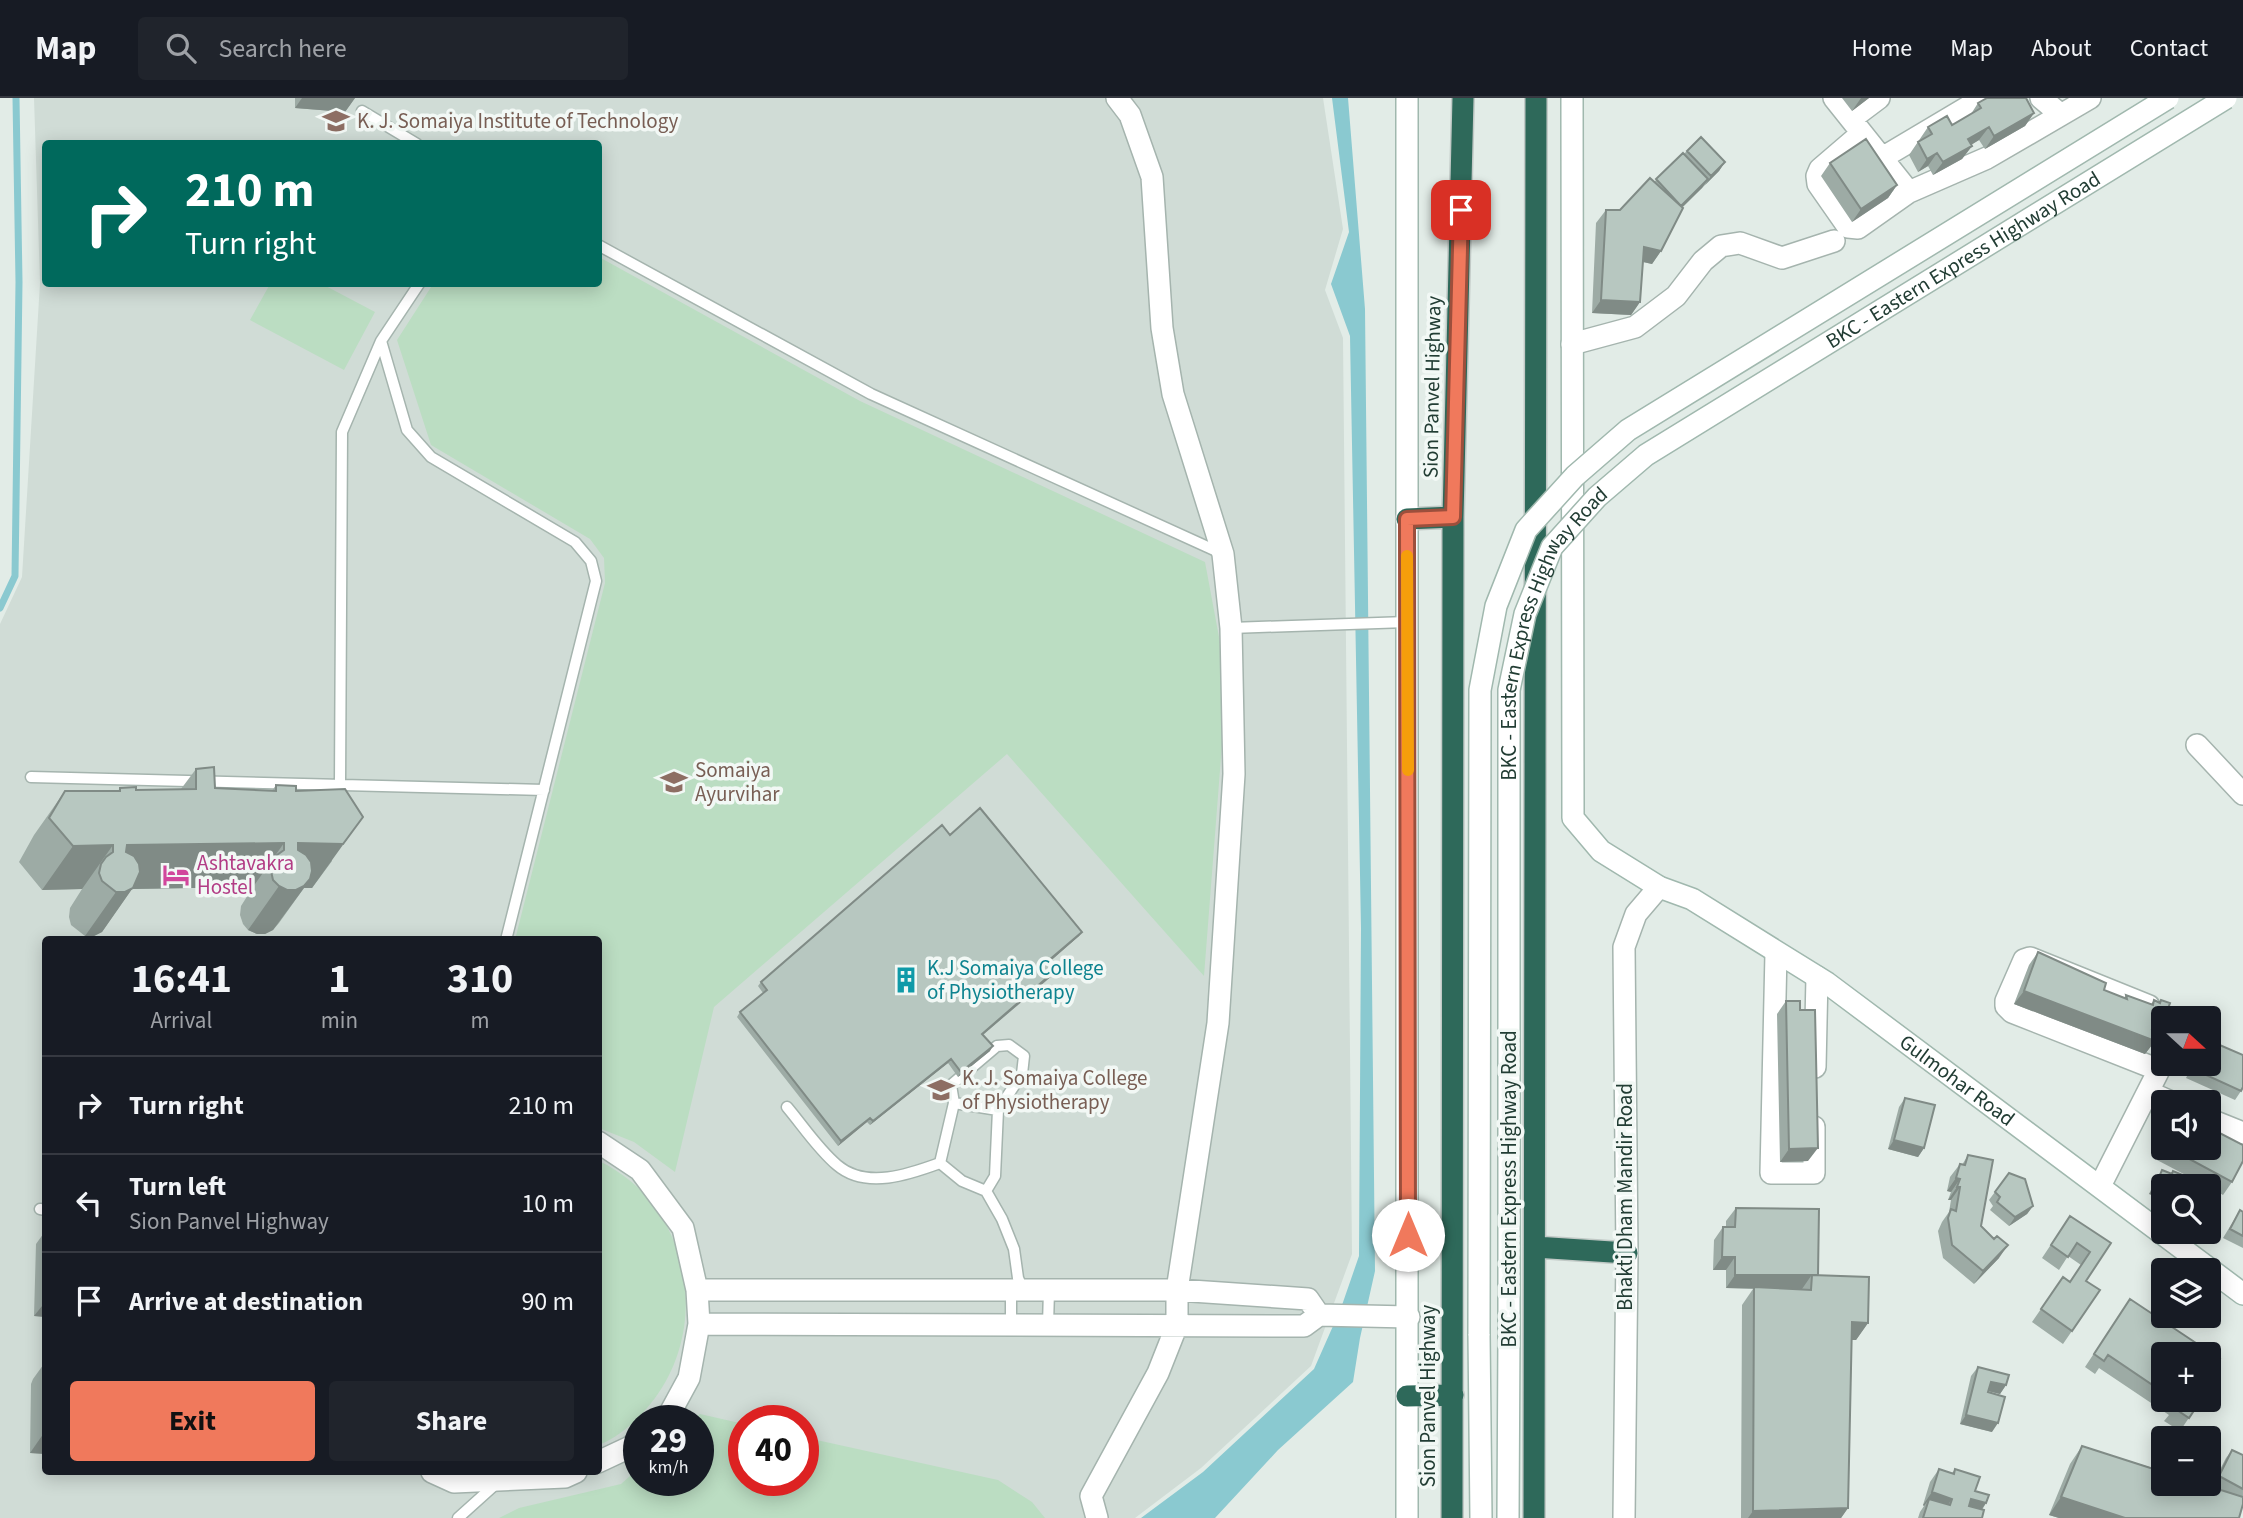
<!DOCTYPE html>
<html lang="en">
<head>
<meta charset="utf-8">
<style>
	body { margin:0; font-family:"Source Sans 3",sans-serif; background:#20242c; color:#f1f3f6; height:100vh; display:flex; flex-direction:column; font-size:26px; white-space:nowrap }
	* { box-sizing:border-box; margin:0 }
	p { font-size:23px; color:#9ea1a6 }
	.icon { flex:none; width:38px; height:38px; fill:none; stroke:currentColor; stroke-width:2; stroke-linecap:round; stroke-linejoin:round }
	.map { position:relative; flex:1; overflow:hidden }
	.details { position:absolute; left:42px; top:838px; width:560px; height:539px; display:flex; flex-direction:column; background:#171b24; border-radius:7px; box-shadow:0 4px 18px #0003 }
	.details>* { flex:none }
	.guide { position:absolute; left:42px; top:42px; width:560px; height:147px; border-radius:7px; box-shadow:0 4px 18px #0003; background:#00695c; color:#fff; overflow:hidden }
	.needle { width:46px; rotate:111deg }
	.controls { position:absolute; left:2151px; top:908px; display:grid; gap:14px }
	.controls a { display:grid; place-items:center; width:70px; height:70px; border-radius:7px; background:#171b24; box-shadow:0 4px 18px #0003; font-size:35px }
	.speed { position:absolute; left:623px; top:1307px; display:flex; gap:14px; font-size:35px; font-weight:700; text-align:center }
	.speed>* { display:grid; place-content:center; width:91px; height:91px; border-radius:50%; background:#171b24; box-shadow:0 4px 18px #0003; line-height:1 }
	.speed small { font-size:18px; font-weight:400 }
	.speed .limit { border:10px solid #d22; background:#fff; color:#111 }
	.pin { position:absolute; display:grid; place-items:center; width:60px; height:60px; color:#fff; margin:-30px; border-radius:14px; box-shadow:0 4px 10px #0006 }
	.me { position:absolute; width:77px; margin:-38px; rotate:0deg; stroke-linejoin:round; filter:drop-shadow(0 0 5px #0008) }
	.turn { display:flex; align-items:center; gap:24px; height:147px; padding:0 28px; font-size:32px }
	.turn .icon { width:91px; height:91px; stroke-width:2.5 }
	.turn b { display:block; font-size:49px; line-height:60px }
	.eta { display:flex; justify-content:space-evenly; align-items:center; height:119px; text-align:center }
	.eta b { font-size:42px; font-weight:700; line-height:49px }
	.action { display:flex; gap:14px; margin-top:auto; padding:14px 28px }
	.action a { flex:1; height:80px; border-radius:7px; background:#f0795c; color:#111; font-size:28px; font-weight:700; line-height:80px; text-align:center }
	.action a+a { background:#20242c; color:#f1f3f6 }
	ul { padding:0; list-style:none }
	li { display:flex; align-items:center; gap:21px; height:98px; padding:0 28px; border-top:2px solid #363941 }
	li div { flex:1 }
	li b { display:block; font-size:26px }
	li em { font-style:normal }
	header { display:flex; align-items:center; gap:42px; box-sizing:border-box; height:98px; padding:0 35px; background:#171b24; border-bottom:2px solid #363941 }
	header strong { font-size:33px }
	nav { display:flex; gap:38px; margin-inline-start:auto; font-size:24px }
	.search { width:490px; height:63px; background:#20242c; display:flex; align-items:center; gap:18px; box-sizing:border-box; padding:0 24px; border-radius:7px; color:#9ea1a6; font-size:26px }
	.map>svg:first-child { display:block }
	.built { fill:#d0dcd6; fill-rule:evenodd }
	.green { fill:#bbddc2 }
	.water { fill:#8ac9d0 }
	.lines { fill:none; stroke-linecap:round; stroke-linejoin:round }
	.stream { stroke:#8ac9d0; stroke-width:7 }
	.lane-casing { stroke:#a5b4ae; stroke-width:13 }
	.street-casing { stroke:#a5b4ae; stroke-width:24 }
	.secondary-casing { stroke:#a0b8ae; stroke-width:24 }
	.highway-casing { stroke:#c1c9c6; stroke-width:24 }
	.lane { stroke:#fff; stroke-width:10 }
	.street { stroke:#fff; stroke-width:21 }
	.secondary { stroke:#fff; stroke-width:21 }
	.highway { stroke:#2e695a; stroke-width:21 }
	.secondary-bridge-casing { stroke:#a0b8ae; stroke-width:24; stroke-linecap:butt }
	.secondary-bridge { stroke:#fff; stroke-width:21 }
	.wall { fill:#9daba5 }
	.shaded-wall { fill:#808b86 }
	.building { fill:#b7c7c0; stroke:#808b86; stroke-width:2 }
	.route-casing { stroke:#9c4f3c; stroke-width:18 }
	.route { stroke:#f0795c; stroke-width:12 }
	.slow { stroke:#f59e0b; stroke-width:12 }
	.labels { text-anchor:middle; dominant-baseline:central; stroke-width:7; stroke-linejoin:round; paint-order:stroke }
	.education-label { font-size:21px; fill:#785e54; stroke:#f2f8f5; text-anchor:start }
	.street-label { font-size:21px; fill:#223d34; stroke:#f2f8f5 }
	.hotel-label { font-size:21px; fill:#b23c85; stroke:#f2f8f5; text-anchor:start }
	.culture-label { font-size:21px; fill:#0d838f; stroke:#f2f8f5; text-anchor:start }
</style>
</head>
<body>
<header>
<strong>Map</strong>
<div class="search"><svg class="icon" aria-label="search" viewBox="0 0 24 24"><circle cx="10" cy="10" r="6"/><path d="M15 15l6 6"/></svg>Search here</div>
<nav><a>Home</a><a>Map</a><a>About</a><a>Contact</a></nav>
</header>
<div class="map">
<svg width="2243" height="1420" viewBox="0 0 2243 1420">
	<rect width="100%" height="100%" fill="#e2ece7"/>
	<path class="built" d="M34,0H1323L1343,131L1325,192L1343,240L1352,1156L1311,1268L1201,1370L1135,1420H0V526L22,479L40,185ZM46,46H598V186H46ZM46,842H598V1374H46ZM639,1323H698V1382H639ZM744,1323H803V1382H744Z"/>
	<path class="green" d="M599,159L860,303L1205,464L1227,582L1204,878L1007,656L714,909L675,1074L634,1044L599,1030L598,842H515L605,485L604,460L590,441L431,347L397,242L433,186H598Z
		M270,186H322L375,214L344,272L250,222Z
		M599,1063C688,1105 712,1223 655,1300C640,1320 621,1338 599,1347Z
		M700,1316L744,1326V1382H803V1339L998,1382L1032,1404L1045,1420H499L519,1410L621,1386L639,1370V1382H698V1323H692Z"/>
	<path class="water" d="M1332,0H1348L1365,211L1375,1173L1360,1240L1353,1284L1278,1352L1215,1420H1141L1203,1374L1314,1271L1341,1210L1359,1158L1361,830L1350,238L1331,186L1349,134Z"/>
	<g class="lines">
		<path class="stream" d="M0,510L15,478L19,184L16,0"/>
		<g class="lane-casing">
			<path id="lane" d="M362,13L417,46
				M598,147L871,296L1223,456
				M419,186L381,243L407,332L431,359L575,444L591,463L596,483L506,842
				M1231,530L1407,524
				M31,679L544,692
				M340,685L342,334L381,243
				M954,1005L998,1012L995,1078L986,1093
				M787,1009C803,1028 818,1051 837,1067C866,1092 910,1076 940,1065
				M998,1012L1022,976L1024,958L1009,947L997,948L951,987L954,1005L940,1065L962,1083L986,1093L1002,1121L1014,1151L1018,1180L1023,1192
				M40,1111L46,1112
				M1011,1192V1227
				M1048,1227L1049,1192
				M458,1420L498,1384"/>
		</g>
		<g class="street-casing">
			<path id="street" d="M1834,0L1909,94
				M2041,0L2060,16
				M1851,21L1879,0
				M1862,35L1820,71L1817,78L1818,86L1848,129L1858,130L1909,94L1987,60L2090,0
				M1882,60L1983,0
				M1572,246L1635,229L1676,198L1703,163L1721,148L1740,145L1782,160L1834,143
				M2197,647L2243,696
				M1776,855L1771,1075H1814V1029
				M2149,908L2030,860L2024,862L2006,903V908L2012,914L2159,972
				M1815,969L1817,879
				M2148,994L2171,1004
				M2208,1021L2243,1035
				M598,1044L640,1072L683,1130L697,1192L699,1226L689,1280L670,1315L661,1323
				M2100,1088L2163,964
				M697,1192H1177L1308,1201L1319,1217
				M699,1226L1304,1228L1319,1217L1409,1219
				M598,1364L630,1349L639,1342
				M432,1374L454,1384L565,1379L576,1374
				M1097,1420L1091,1398L1158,1275L1177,1227V1192L1218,925L1234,676L1231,530L1223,456L1173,296L1162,230L1152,79L1130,17L1117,0
				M1624,1420L1627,1155L1624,849L1636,816L1659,789"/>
		</g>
		<g class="secondary-casing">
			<g id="secondary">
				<path d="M1407,0V1420"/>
				<path id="s1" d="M1572,0L1573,720L1601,753L1659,789L1692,801L1827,885L2243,1196"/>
				<path d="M1479,1236L1481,1420"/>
				<path d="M1508,1420L1509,1236"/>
			</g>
		</g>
		<g class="highway-casing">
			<path id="highway" d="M1407,421L1453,419
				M1535,1149L1627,1155
				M1407,1298L1453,1297
				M1452,1420L1453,419L1463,0
				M1534,1420L1536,0"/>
		</g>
		<use href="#lane" class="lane"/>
		<use href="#street" class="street"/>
		<use href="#secondary" class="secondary"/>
		<use href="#highway" class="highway"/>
		<g class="secondary-bridge-casing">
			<g id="secondary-bridge">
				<path d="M1479,1236L1480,592L1496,508L1526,432L1575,378L1628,332L2168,0"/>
				<path id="s2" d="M1509,1236V592L1525,516L1552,449L1597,399L1646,357L2226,0"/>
			</g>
		</g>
		<use href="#secondary-bridge" class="secondary-bridge"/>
	</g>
	<path class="wall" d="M295,0H355L345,14L295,10Z
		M1842,0H1869L1852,13Z
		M1978,5L2034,15L2025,28L1985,51L1979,42L1971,47L1972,48L1962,61L1933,77L1928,68L1918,74L1909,57L1928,29L1952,27L1971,16Z
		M1687,53L1725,64L1719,73L1682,110L1661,153L1652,166L1643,164L1640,204L1631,217L1592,215L1596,125L1606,112H1620L1654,84Z
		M1830,65L1897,87L1888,100L1852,124L1821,78Z
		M196,671L215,690L272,693L276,687L296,693L332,763L312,790H304L279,825L273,832L265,836H257L248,832L243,826L240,817L241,808L253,789L132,791L102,834L94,838H85L71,827L69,819L70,810L82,791L42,792L19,764L34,737L65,693H118L120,690L136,692L181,691Z
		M950,737L1082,834L1079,838L1050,863L1054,876L983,937L990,953L958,979L948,965L870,1027L867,1024L838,1048L737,919L740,914L763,895L758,888L761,884Z
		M2038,854L2104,892L2124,900L2126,897L2151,906L2154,902L2159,904L2161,902L2166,916L2157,929L2153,928L2152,931L2155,943L2145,956L2014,906L2029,867Z
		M1786,903L1800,912L1808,1063L1780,1064L1777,916Z
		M2193,966H2208L2241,993L2235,1002L2186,980Z
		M1905,1000L1924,1050L1918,1059L1888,1051L1899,1009Z
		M2163,1050H2208L2232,1084L2223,1097L2208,1088H2163L2149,1096L2156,1081L2162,1072L2171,1076L2173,1073L2197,1083L2157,1062Z
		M1968,1057L1981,1128L1999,1160L1974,1186L1943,1160L1938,1133L1942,1124L1949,1114L1951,1102H1948L1951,1094L1947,1093L1950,1079L1960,1066L1962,1067Z
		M2009,1075L2033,1108L2027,1116L2009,1128L1990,1112L1993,1108L1989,1102Z
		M1736,1110L1818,1177L1868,1225L1856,1242H1852L1848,1410L1841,1420H1741L1742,1207L1753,1191L1726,1190V1172H1713L1714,1142L1723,1129H1726V1123Z
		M2240,1112L2243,1114V1150L2223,1140Z
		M2070,1118L2111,1145L2086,1183L2100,1192L2063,1246L2032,1224L2063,1179L2070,1184L2081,1167L2068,1158L2059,1172L2042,1160Z
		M46,1132V1219L34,1218L36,1146Z
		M2130,1201L2220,1261L2208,1278V1256H2163V1268L2154,1262L2153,1263L2163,1270V1302H2201L2180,1333L2164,1323L2169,1317L2099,1270L2095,1276L2085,1269Z
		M46,1263V1356L30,1355L31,1286L33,1281Z
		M1978,1269L2006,1287L2000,1296L1988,1293L1992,1334L1960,1326L1971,1278Z
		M2082,1348L2223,1392L2212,1387L2226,1360L2232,1352L2243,1357V1406L2239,1420H2059L2049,1417L2070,1366Z
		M1939,1371L1952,1375L1955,1371L1986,1405L1982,1412V1420H1918L1920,1414L1924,1408L1923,1407L1930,1384Z"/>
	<path class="shaded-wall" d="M302,0H355L345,14L295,10Z
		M1861,0H1869L1852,13Z
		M2034,15L2025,28L1985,51L1994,38Z
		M1989,29L1979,42L1959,54L1968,41Z
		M1972,48L1962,61L1933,77L1943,64Z
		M1937,55L1928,68L1918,74L1927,61Z
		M1725,64L1719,73L1705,87L1711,78Z
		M1708,81L1702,90L1675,116L1681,108Z
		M1897,87L1888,100L1852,124L1861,111Z
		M1644,149L1661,153L1652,166L1635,162Z
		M1601,202L1640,204L1631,217L1592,215Z
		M363,719L312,790H304L273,832L265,836H257L248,832L279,788L298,745Z
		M284,745L253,789L132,791L102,834L94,838H85L116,794L112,791L127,747Z
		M113,747L82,791L42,792L73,748Z
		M1082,834L1079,838L1046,867L1049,862Z
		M1057,871L1054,876L979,940L982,936Z
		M2024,893L2155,943L2145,956L2014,906Z
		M2159,914L2166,916L2157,929L2149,927Z
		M993,948L990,953L958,979L961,974Z
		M951,961L948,965L870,1027L873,1023Z
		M870,1020L867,1024L838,1048L841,1043Z
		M1894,1042L1924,1050L1918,1059L1888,1051Z
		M1818,1050L1808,1063L1780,1064L1789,1051Z
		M1956,1080L1960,1081L1951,1094L1947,1093Z
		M2156,1087L2163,1090V1102L2149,1096Z
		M1957,1089H1960L1951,1102H1948Z
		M2033,1108L2027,1116L2009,1128L2015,1119Z
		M2008,1147L1999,1160L1974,1186L1983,1173Z
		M1722,1159H1735L1726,1172H1713Z
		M1735,1177L1811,1178L1802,1191L1726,1190Z
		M46,1203V1219L34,1218Z
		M1852,1224L1868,1225L1856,1242H1840Z
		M1991,1284L2006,1287L2000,1296L1984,1292Z
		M1966,1317L1998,1325L1992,1334L1960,1326Z
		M46,1332V1356L30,1355Z
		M1932,1394L1952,1401L1943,1414L1929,1401L1924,1408L1923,1407Z
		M2061,1399L2125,1420H2059L2049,1417Z
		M1971,1401L1986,1405L1977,1418L1962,1414Z
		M1848,1410L1841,1420H1748L1753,1413Z"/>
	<path class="building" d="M1987,0H2026L2034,15L1994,38L1989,29L1968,41L1972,48L1943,64L1937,55L1927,61L1918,44L1932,36L1928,29L1947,18L1952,27L1981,10L1978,5Z
		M1701,39L1725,64L1711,78L1687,53Z
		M1866,41L1897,87L1861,111L1830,65Z
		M1683,55L1708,81L1681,108L1656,81Z
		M1650,80L1683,110L1661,153L1644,149L1640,204L1601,202L1606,112H1620Z
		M214,669L215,690L276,693V687L296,688V693L345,691L363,719L343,746L298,745V752L306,757L311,764L312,773L310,781L304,788L296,792H287L279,788L273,782L271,773L272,764L277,757L284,752V745L127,747L126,754L134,758L139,766L140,774L133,790L125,794H116L102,783L99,775L101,766L106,759L113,754V747L73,748L49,720L65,693H120V690L136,689V692L196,691V671Z
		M980,710L1082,834L1049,862L1057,871L982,936L993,948L961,974L951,961L873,1023L870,1020L841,1043L740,914L767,892L761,884L942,727L950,737Z
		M2038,854L2106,885L2104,892L2127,901L2126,897L2153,907L2154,902L2160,905L2161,902L2170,905L2166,916L2159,914L2152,931L2158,934L2155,943L2024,893Z
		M1786,903H1800V912H1815L1818,1050L1789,1051Z
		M2208,942L2243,957V989L2241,993L2193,971L2195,966H2208Z
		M1905,1000L1935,1007L1924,1050L1894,1042Z
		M2208,1029L2243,1047V1063L2232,1084L2169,1050H2208Z
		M1968,1057L1993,1062L1981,1128L1994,1141L1997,1138L2008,1147L1983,1173L1952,1147L1948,1120L1951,1111L1956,1113L1960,1089H1957L1960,1081L1956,1080L1960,1066L1965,1067Z
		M2162,1072L2172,1076L2173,1073L2207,1087V1088H2190L2183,1086L2182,1088H2163V1090L2156,1087Z
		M2009,1075L2025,1081L2033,1108L2015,1119L1997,1104L2000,1099L1995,1094Z
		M2208,1096L2215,1099L2211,1110L2208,1109Z
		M1736,1110L1819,1111L1818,1177H1735V1159H1722L1723,1129H1735Z
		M2240,1112L2243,1114V1138L2230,1131Z
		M2070,1118L2111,1145L2086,1183L2100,1192L2072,1233L2041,1211L2063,1179L2070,1184L2090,1154L2077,1145L2068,1159L2051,1147Z
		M1812,1177L1869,1179L1868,1225L1852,1224L1848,1410L1753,1413L1754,1189L1811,1192Z
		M2130,1201L2220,1261L2210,1277L2208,1276V1256H2175L2162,1248L2153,1263L2163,1270V1294L2108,1257L2104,1263L2094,1256Z
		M1978,1269L2009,1277L2006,1287L1991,1284L1988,1294L2005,1299L1998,1325L1966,1317Z
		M2175,1302H2201L2189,1320L2174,1310L2178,1304Z
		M2082,1348L2163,1374V1386H2202L2243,1399V1406L2239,1420H2125L2061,1399Z
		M2232,1352L2243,1357V1391L2219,1378Z
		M1939,1371L1954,1376L1955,1371L1980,1379L1975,1393L1989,1397L1986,1405L1971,1401L1969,1408L1984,1412L1982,1420H1923L1929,1401L1950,1407L1952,1401L1932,1394Z"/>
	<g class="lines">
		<g class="route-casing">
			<path id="route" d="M1408,1137L1407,421L1453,419L1461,112"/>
		</g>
		<use href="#route" class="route"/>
		<path class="slow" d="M1407,458L1408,672"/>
	</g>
	<defs>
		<g id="university-bare" transform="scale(2.1)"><path d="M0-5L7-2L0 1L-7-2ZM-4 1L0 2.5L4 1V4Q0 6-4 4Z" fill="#8d6e63" stroke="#f2f8f5" stroke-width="2.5" paint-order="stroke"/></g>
		<g id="hotel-bare" transform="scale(2.1)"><path d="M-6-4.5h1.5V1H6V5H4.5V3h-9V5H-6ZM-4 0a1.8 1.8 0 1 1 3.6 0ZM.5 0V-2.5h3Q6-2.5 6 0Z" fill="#d1479c" stroke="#f2f8f5" stroke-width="2.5" paint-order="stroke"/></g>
		<g id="building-bare" transform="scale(2.1)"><path d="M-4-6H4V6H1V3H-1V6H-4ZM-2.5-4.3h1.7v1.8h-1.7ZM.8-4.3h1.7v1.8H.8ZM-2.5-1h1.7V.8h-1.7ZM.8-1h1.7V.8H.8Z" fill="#0f9aa8" stroke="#f2f8f5" stroke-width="2.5" paint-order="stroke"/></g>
	</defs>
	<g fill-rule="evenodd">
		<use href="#university-bare" x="336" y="23"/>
		<use href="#university-bare" x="674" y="684"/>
		<use href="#hotel-bare" x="176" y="777"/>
		<use href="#building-bare" x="906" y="882"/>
		<use href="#university-bare" x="941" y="992"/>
	</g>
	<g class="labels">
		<g class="education-label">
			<text x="357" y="23">K. J. Somaiya Institute of Technology</text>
			<text x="695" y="672">Somaiya<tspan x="695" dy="24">Ayurvihar</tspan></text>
			<text x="962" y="980">K. J. Somaiya College<tspan x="962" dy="24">of Physiotherapy</tspan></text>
		</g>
		<g class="street-label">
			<text stroke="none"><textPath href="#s2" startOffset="1298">BKC - Eastern Express Highway Road</textPath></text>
			<text transform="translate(1432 289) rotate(-89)">Sion Panvel Highway</text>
			<text stroke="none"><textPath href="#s2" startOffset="712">BKC - Eastern Express Highway Road</textPath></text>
			<text stroke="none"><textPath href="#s1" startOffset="1188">Gulmohar Road</textPath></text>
			<text transform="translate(1509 1091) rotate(-90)">BKC - Eastern Express Highway Road</text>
			<text transform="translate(1625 1099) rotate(-90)">Bhakti Dham Mandir Road</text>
			<text transform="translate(1428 1298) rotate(-90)">Sion Panvel Highway</text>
		</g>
		<g class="hotel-label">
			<text x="197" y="765">Ashtavakra<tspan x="197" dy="24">Hostel</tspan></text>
		</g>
		<g class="culture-label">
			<text x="927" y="870">K.J Somaiya College<tspan x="927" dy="24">of Physiotherapy</tspan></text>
		</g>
	</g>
</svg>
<div class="controls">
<a><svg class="needle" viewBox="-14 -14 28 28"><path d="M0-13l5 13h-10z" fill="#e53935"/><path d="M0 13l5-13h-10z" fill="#9ea1a6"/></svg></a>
<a><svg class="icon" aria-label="sound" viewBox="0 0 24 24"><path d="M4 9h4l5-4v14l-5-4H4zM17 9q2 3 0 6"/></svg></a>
<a><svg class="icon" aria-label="search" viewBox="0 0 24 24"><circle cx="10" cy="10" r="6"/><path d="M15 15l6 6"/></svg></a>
<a><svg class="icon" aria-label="layers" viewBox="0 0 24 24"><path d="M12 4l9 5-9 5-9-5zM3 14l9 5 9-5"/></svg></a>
<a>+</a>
<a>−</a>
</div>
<div class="speed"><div>29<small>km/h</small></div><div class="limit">40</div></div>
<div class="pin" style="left:1461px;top:112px;background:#d93025"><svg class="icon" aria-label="arrive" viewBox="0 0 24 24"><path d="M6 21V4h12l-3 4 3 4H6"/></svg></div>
<svg class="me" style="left:1408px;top:1137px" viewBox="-20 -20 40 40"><circle r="19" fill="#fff"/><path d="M0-13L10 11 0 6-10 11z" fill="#f0795c"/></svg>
<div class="guide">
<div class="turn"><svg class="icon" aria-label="right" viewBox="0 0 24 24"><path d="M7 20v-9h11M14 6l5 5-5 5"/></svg><div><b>210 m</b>Turn right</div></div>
</div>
<section class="details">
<div class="eta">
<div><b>16:41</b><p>Arrival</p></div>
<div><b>1</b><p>min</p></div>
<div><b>310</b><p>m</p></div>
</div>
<ul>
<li><svg class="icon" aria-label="right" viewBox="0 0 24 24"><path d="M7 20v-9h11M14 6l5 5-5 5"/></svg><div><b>Turn right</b></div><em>210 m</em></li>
<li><svg class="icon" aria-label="left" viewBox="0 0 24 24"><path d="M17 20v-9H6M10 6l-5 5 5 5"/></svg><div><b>Turn left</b><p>Sion Panvel Highway</p></div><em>10 m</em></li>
<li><svg class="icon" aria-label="arrive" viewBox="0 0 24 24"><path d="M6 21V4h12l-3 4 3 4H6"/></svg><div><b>Arrive at destination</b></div><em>90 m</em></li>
</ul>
<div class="action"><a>Exit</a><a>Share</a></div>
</section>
</div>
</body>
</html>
